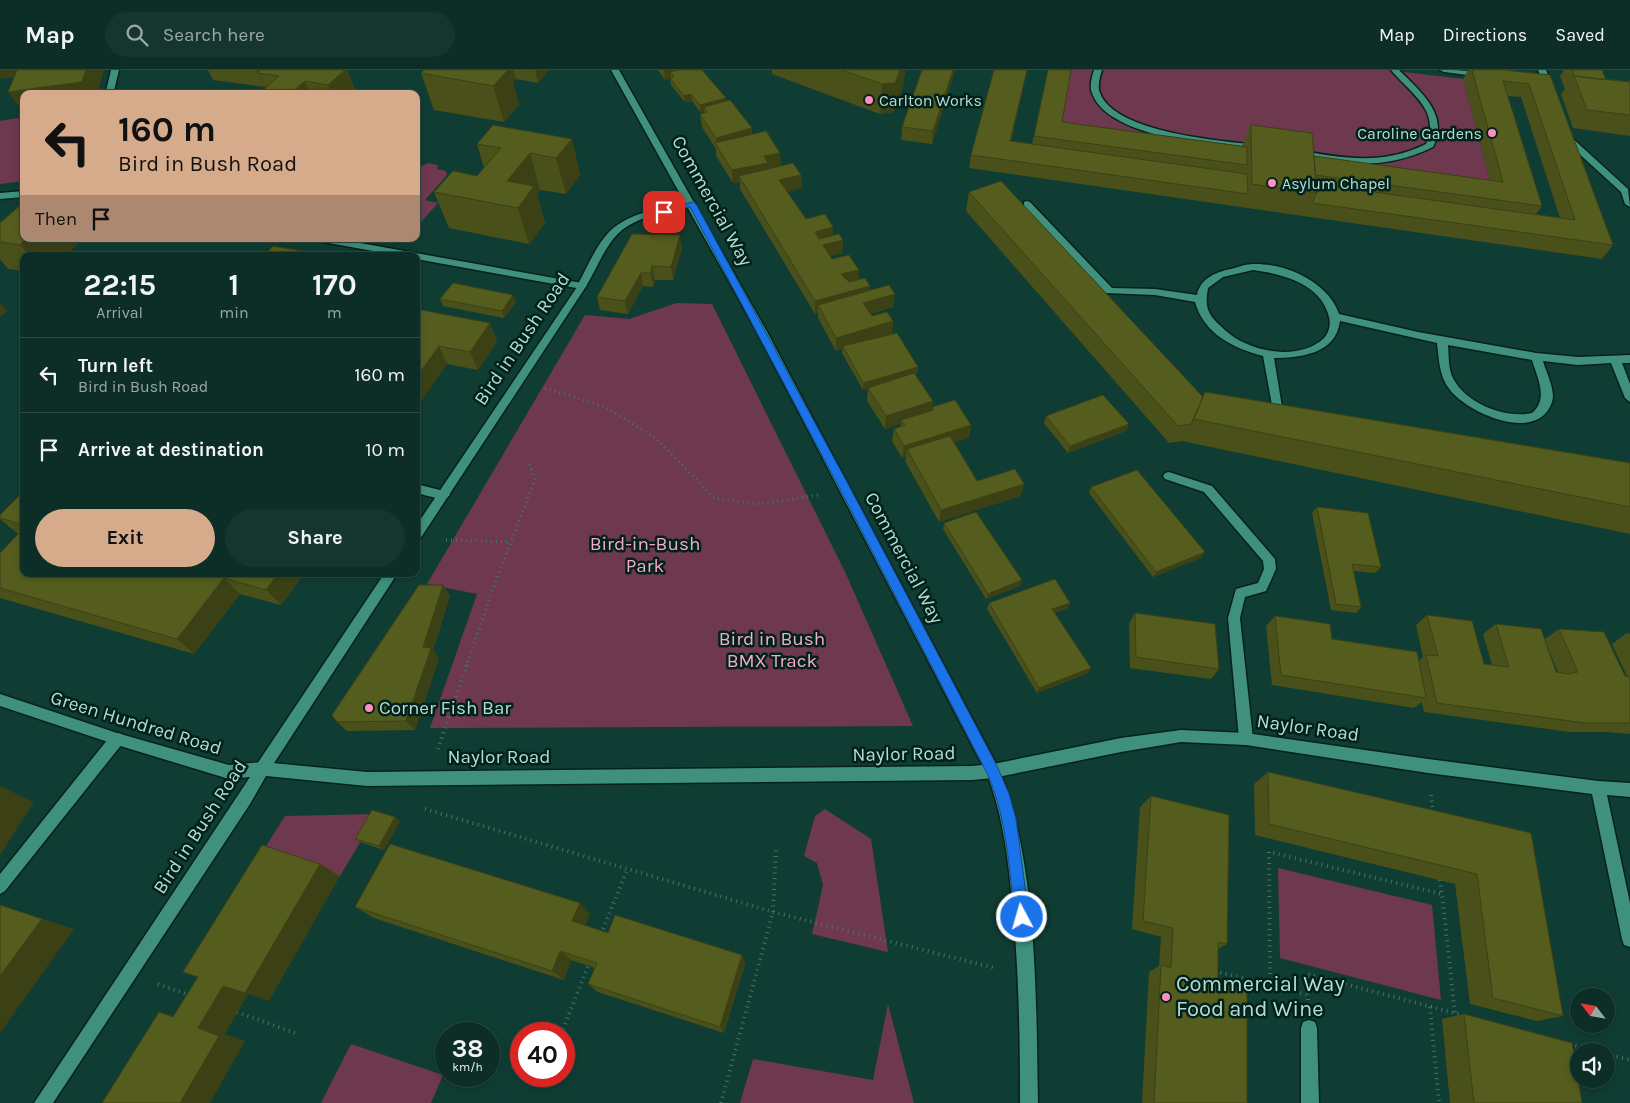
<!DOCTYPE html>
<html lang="en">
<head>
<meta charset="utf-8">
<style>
	body { margin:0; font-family:Karla,sans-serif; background:#15362e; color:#f1f3f6; height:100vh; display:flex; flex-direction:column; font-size:19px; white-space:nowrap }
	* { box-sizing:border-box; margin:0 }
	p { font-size:16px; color:#9aa8a7 }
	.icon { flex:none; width:28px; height:28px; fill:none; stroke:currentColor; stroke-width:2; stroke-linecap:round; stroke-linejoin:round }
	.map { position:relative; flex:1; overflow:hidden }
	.panel { position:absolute; left:20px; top:182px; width:400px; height:325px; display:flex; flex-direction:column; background:#0c2e26; border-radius:10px; box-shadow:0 2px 8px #0003,0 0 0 1px #2c4a43 }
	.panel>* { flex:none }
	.banner { position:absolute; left:20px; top:20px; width:400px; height:152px; border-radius:10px; box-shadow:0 2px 8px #0003,0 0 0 1px #2c4a43; background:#d6ab8b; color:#111; overflow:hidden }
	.needle { width:32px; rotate:301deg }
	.fabs { position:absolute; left:1570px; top:918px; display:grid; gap:10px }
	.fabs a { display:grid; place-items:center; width:45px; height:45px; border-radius:50%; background:#0c2e26; box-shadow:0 2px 8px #0003,0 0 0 1px #2c4a43; font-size:25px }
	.speed { position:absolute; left:435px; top:952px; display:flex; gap:10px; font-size:25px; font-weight:700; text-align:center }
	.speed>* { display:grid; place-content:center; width:65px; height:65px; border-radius:50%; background:#0c2e26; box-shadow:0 2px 8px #0003,0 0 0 1px #2c4a43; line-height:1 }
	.speed small { font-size:12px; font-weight:400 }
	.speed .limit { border:8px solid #d22; background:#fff; color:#111 }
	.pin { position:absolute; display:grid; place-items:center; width:42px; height:42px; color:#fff; margin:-21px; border-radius:10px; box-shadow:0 2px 8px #0006 }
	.me { position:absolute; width:55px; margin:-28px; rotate:354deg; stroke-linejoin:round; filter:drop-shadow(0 0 4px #0008) }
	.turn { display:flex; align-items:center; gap:18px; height:105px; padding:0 15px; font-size:22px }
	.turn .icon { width:65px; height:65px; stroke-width:2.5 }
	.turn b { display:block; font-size:35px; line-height:42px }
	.then { display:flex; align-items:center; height:48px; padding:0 15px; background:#0003; gap:10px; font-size:19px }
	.eta { display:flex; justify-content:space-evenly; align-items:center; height:85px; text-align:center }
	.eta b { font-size:30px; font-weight:700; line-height:35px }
	.primary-button { display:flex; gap:10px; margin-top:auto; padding:10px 15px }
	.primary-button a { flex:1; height:58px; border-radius:30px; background:#d6ab8b; color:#111; font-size:20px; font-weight:700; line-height:58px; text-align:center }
	.primary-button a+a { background:#15362e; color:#f1f3f6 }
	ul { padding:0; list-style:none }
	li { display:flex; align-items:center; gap:15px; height:75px; padding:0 15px; border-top:1px solid #2c4a43 }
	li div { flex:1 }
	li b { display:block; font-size:19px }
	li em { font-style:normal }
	header { display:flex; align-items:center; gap:30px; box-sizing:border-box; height:70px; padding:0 25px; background:#0c2e26; border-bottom:1px solid #2c4a43 }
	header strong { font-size:24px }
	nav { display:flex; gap:28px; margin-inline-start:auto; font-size:18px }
	.search { width:350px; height:45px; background:#15362e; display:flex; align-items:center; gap:12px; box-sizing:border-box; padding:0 18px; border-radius:28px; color:#9aa8a7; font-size:19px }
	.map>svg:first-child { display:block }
	.green { fill:#6e394e }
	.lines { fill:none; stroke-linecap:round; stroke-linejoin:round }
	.service-casing { stroke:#07211b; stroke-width:3 }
	.pedestrian-casing { stroke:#07211b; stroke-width:3 }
	.minor-casing { stroke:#07211b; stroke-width:3 }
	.tertiary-casing { stroke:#07211b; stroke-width:3 }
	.path-far1 { stroke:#477268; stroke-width:3; stroke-dasharray:1 4; stroke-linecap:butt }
	.path { stroke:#477268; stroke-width:4; stroke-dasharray:1 4.5; stroke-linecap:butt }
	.service { fill:#3f917e; fill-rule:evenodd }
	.pedestrian { fill:#3f917e; fill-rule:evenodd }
	.minor { fill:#3f917e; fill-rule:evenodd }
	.tertiary { fill:#3f917e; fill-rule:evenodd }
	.wall { fill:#49501a; fill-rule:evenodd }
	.shaded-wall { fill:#3c4115 }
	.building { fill:#555d1e; stroke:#3c4115 }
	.route { fill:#1a73e8; stroke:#114b97 }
	.poi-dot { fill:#ff8eba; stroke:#00221b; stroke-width:2 }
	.labels { text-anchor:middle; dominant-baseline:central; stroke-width:5; stroke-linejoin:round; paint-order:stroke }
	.far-poi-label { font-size:16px; fill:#b6dcd1; stroke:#00221b; text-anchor:start }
	.street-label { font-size:19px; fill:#b6dcd1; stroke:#00221b }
	.park-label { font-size:19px; fill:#f7aac6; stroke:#00221b }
	.poi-label { font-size:19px; fill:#b6dcd1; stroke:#00221b; text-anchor:start }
	.near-poi-label { font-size:22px; fill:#b6dcd1; stroke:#00221b; text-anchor:start }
</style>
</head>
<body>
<header>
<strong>Map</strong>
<div class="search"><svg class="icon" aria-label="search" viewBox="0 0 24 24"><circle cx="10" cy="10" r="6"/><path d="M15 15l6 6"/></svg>Search here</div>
<nav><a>Map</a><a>Directions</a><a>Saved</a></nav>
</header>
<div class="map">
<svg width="1630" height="1033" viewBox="0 0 1630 1033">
	<rect width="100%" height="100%" fill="#103d33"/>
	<path class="green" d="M1071,0H1387L1463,9L1494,125L1059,65Z
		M24,47V111L0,114V51Z
		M428,93L438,95L437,99L446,101L447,105L425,130L438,133L416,158V99Z
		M677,233L712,234L846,504L913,656L430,658L477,524L427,514L585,245L629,249Z
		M825,739L871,769L888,882L812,864L823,815L817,793L804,786L815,746Z
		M377,744L340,806L263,781L285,746Z
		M1278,798L1432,835L1441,930L1280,888Z
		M888,934L914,1033H740L753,989L873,1010Z
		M351,974L443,1005L431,1033H321Z"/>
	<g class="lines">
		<g class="service-casing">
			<path id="service" d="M111,0H119L114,21L110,23L106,21Z
				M1094,0H1102C1100,7 1097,16 1100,23C1115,63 1222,71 1259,75L1263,78L1259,81C1218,76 1107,68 1092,23C1089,16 1092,7 1094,0Z
				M1391,0H1399C1420,21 1450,45 1433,77C1387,100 1342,96 1293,85V81L1296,80C1344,88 1381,96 1426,74C1441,40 1410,23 1391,0Z
				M1440,0C1454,0 1475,0 1487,5L1483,7L1444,2Z
				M1538,0H1546L1551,12L1550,14H1544Z
				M1564,66H1570L1628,119L1630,137L1625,134L1621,122L1564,70Z
				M1027,131L1030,132L1112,218L1155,219L1197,225C1200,209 1215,202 1231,199C1238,197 1246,194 1253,194C1286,193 1328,212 1339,244L1418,262L1536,283L1578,287L1630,285V293H1622L1630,314V332L1625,328L1611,293L1578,295L1543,291C1546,302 1556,321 1552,332C1538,374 1469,344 1450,320C1439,306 1439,290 1437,273L1340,251C1336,284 1300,288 1274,288L1283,343L1278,347L1274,346L1263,286C1233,278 1204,264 1195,232L1155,225L1106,223L1024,136V132ZM1253,200C1282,204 1321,213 1329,247C1331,254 1329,263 1324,268C1299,292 1248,282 1225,260C1209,246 1204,240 1208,218L1223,207ZM1448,275L1532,290C1537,307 1549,329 1532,343C1505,349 1464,333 1452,306C1448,296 1449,285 1448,275Z
				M318,169H338L582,213L587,216L582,219L416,189V186H401L323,172Z
				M1169,402L1212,416L1275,489L1276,499L1266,521L1245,527L1240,548L1253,669L1251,674L1246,675L1241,674L1239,669L1228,548L1236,519L1258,513L1264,499L1263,491L1204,422L1165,409L1163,406L1165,403Z
				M416,414L448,422L450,425L444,430L416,423Z
				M117,663L122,664L124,669L122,674L5,821L0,824V804L112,664Z
				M1309,950L1315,952L1317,958L1319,1033H1301V958L1303,952Z"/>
		</g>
		<g class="pedestrian-casing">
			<path id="pedestrian" d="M582,213L585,214V218L420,469L416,471V456L579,214Z
				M384,504H397L267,704L262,706L257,704L255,699L257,694Z"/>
		</g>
		<g class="minor-casing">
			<path id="minor" d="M24,121V127L0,129V123Z
				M692,131L695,132V136C668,143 633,145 614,168C602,183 595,202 585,218H579L577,216C587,198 595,177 609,162C630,141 665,138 692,131Z
				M0,624L117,663L229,695L262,692L367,702L972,696L993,694L1121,668L1181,660L1246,663L1428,689L1598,711L1630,713V727L1607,725L1630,833V877L1624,875L1622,869L1592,724L1428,703L1246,675L1181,672L1121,682L993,708L972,710L367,716L266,706L250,734L53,1033H34L250,707L229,709L117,675L0,636Z"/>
		</g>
		<g class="tertiary-casing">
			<path id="tertiary" d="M611,0H619L766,260L1000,701C1038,799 1036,928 1038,1033H1020C1020,969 1019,906 1013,842C1009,795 1004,748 987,704L756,260Z"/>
		</g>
		<path class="path-far1" d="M545,318L603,336L656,368L714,428L759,434L818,425
			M446,470L510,472
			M466,597L496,510L535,410L529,393"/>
		<path class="path" d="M438,679L467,595
			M1431,725L1433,743
			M425,739L773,842L995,898
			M1440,810L1442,824
			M601,864L627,800
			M1215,901L1308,925
			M158,914L189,925
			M1270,915L1269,782L1442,824L1455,944
			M1308,930L1307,904L1462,945
			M1430,937L1439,1033
			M237,942L298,964
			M563,959L588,896
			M1570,974L1597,981
			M1606,984L1630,990
			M721,1033L773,842L776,779"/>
		<use href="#service" class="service"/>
		<use href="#pedestrian" class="pedestrian"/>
		<use href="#minor" class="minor"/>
		<use href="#tertiary" class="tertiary"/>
	</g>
	<path class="wall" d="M208,0H347L357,24H259L266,18L265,17L213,10Z
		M424,0H549L538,13L516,9L513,13L519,35L504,52L434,40L421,3Z
		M658,0H702L726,32L752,64L780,83L781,96L801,105L802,118L787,122L806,149L833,157V165L843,183L830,186L832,189L858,210L870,221L893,237L870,244L872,246L893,251L892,264L917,304H915L932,337L971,355L969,368L954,372L977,411L1024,414L1020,426L939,452L905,391L906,387L902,388L892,371L894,359L900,357L901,353L885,359L867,331L868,318L863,320L842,283L843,279L836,281L818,248V243L815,244L740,119V112L733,113L716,86V79L702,57L700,44L704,43V41L700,42L692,31L685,32L671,15L670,8L665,10Z
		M772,0H905L903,17L893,42L880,44L772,4Z
		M955,0L932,74L901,70L902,57Z
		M994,0H1027L1011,71L1032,74L1048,0L1062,52L1242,76L1251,55L1314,86L1490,110L1463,9L1468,0H1504L1550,5L1613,175L1602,189L969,98L971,85ZM1508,26L1521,27L1560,148L1536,144L1542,136Z
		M1564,0H1602L1606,10L1628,12L1630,10V66L1573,58L1561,24L1565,19L1560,6Z
		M572,69L580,105L566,124L540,120L537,124L545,153L529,174L449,158L434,122L477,106L484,98L477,74Z
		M969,122L1203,327L1630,393V464L1182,371L1169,373L966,141Z
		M0,153L83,169L65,186H24V201L8,199L0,189Z
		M682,178L673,210H655L653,217L643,216L628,244L600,240L597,227Z
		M440,229L516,232L504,248L443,236Z
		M416,239L497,271L478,300L447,294Z
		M1046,346L1129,354L1126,361L1068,383L1044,353Z
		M1091,417L1201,488L1153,507L1089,423Z
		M24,421V504H304L281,535L240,524L194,584L0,528V483L18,464L0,449V445Z
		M1317,437L1381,497L1375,503L1353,501L1361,537L1356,543L1331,540L1312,443Z
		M944,453L1020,516L986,529L943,459Z
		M443,515L450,526L433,580L439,588L415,660L347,661L337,652Z
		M989,533H1070L1068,538L1055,543L1088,603L1037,623L987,539Z
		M1135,543L1219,599L1211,609L1130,598L1129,554Z
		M1427,545L1484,594L1492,595L1483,564L1496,554L1545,569L1559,559L1625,606H1627L1612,574L1627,563L1630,564V664L1607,662H1569L1424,642L1422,632L1414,638L1272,615L1266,556L1275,546L1332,569L1419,591L1423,587L1416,555ZM1547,576L1558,602H1556Z
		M1268,702L1531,763L1563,946L1537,951L1470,934L1455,814L1255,765L1254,714Z
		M1151,726L1227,874L1218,879V912L1247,1033H1142L1149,902L1159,896L1161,867L1132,859L1140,737Z
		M400,751L384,780L360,772L355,769Z
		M355,837L590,844L585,855L608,863L742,885L745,894L724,963L598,922L588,914L595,898L571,890L564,910L374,848Z
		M1464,944L1582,1033H1450L1442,949Z"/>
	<path class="shaded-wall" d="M0,0H31L29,5L0,9Z
		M86,0H104L97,24H24V41H22L8,22Z
		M256,0H285L258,3L265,18Z
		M345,0H347L357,24H332L328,15Z
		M486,0H513L516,9L513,13L519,35L504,52L493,16Z
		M535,0H549L538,13Z
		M664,0H693L670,2L671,8L665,10Z
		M900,0H905L903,17L893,42L880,44L882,14Z
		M953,0H955L932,74L933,61Z
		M1027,0L1008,84L1010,71Z
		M305,11L311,24H290Z
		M691,24L692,31L685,32L684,26Z
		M726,28V35L704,37V41L700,42V35Z
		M752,58L753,71L716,75V68Z
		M572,69L580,105L566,124L556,88Z
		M530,83L540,120L537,124L545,153L529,174L518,138L507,111Z
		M780,83L781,96L739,106L740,112L733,113L732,100L764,86Z
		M801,105L802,118L780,124L779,110Z
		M833,157V170L815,175V162Z
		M680,165L682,178L673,210L671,197Z
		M26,169H83L65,186H30L20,175Z
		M843,170V183L823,188V175Z
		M652,196L655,210L653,217L651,203Z
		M859,200L858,213L841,217V204Z
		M641,203L643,216L628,244L625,231Z
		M870,216L869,229L818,235V243L815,244V231Z
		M895,224L893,237L862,246L863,233Z
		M513,225L516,232L504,248L502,241Z
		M0,233L7,241L0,247Z
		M893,251L892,264L843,276V279L836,281V268Z
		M490,253L497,271L478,300L470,282Z
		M439,276L447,294L416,339V308Z
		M918,297L917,304L863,320V313Z
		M933,331L931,344L901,350V353L885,359L886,346Z
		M1129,354L1126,361L1068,383L1070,376Z
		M971,355L969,368L911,386L907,379L906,387L902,388L904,376Z
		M1024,414L1020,426L939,452L941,440Z
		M1205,482L1201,488L1153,507L1156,502Z
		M278,504H304L281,535L266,520Z
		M224,508L240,524L194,584L177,569Z
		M1022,510L1020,516L986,529L988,524Z
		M443,515L450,526L433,580L439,588L415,660L406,651L423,577Z
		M1070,533L1068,538L1050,544L1052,539Z
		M1091,598L1088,603L1037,623L1039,618Z
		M0,716L34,732L0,785Z
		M395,747L400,751L384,780L379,776Z
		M320,794L340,806L269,931L248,924L225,964L245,971L210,1033H180L198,958L159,942L187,949L223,916Z
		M580,833L590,844L582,862L572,851Z
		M0,835L74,859L0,963Z
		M560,881L571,890L564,910L552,901Z
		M742,885L745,894L724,963L720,957Z"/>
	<path class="building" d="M17,0H86L82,12L8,22Z
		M261,0H345L328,15L305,11L290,24H259L279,6L258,3Z
		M424,0H508L493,16L421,3Z
		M679,0H702L726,28L700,35L691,24L684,26L670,8L674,7L670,2Z
		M842,0H900L895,13L882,14Z
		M922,0H953L933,61L902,57Z
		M994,0H1027L1010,71L1247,104L1248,124L971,85Z
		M1048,0H1071L1062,52L1247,77V95L1034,66Z
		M1472,0H1504L1550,5L1613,175L1312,133L1317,123L1316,114L1575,150L1529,14L1503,11L1542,136L1315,105L1314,86L1503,112Z
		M1572,0H1602L1606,10L1574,6Z
		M1574,6L1630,12V45L1587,40Z
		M730,30L752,58L716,68L700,44L707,42L704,37Z
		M493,55L572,69L556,88L530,83L507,111L534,116L518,138L434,122L453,101L477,106L501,78L477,74Z
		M1251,55L1312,63L1317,123L1252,114Z
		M766,61L780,83L764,86L768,93L732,100L715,73Z
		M793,93L801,105L779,110L806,149L825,144L833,157L815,162L819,169L839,164L843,170L823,175L832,189L849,185L859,200L841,204L849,212L865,208L870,216L815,231L739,106Z
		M1001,111L1203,327L1191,354L1178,356L969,122Z
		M24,132V169H26L20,175L0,172V153Z
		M632,164L680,165L671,197L652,196L651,203H641L625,231L597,227Z
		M273,176L330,186H264Z
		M453,213L513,225L502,241L440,229Z
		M889,215L895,224L863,233L872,246L887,242L893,251L836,268L818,235Z
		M416,239L490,253L470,282L439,276L416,308Z
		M897,263L918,297L863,313L843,276Z
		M914,303L933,331L886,346L868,318Z
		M1205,322L1630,393V437L1194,349Z
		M1103,325L1129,354L1070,376L1046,346Z
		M955,330L971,355L904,376L894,359L905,355L901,350L934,340L932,337Z
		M950,366L977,411L1015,399L1024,414L941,440L907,379Z
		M1137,400L1205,482L1156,502L1091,417Z
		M24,421V455L0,448V445Z
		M1317,437L1368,443L1381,497L1352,494L1361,537L1336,534Z
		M976,442L1022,510L988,524L944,453Z
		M24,458V504H278L266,520L224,508L177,569L0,518V483Z
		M1055,509L1070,533L1052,539L1091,598L1039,618L989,533Z
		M419,515H443L423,577L431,578L406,651L337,652L332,645Z
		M1135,543L1215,554L1219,599L1136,587Z
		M1427,545L1472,551L1484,594L1509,597L1496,554L1541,559L1556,602L1568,604L1578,602L1559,559L1604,562L1625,606L1630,607V653H1585L1437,633L1426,585L1438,586Z
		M1275,546L1330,554L1332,569L1417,582L1426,628L1281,605Z
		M1268,702L1531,763L1563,946L1493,928L1477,804L1269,754Z
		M1151,726L1229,745L1227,874L1218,872V912L1247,920V1033H1154L1161,895L1171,898L1173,858L1143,851Z
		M372,740L395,747L379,776L355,769Z
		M390,774L580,833L572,851L608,863L615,845L742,885L720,957L588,914L597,893L560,881L552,901L355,837Z
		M262,775L320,794L245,923L223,916L198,958L219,966L180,1033H102L159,942L173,947L186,926L198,907L183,902Z
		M0,835L42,849L0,906Z
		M1464,944L1572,973L1582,1033H1474Z"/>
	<path class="route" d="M692,132L696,134L848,414L997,696L1009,724L1016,749L1029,847L1027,852L1022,854L1017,852L1015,847C1009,799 1007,749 988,705L839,417L690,137L664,144L659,142Z"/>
	<g class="poi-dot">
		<circle cx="869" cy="30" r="5"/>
		<circle cx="1492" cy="63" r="5"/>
		<circle cx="1272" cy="113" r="5"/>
		<circle cx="369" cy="638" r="5"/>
		<circle cx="1166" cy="927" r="5"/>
	</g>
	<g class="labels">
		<g class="far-poi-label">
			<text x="879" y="30">Carlton Works</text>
			<text x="1482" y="63" text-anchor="end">Caroline Gardens</text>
			<text x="1282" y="113">Asylum Chapel</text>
		</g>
		<g class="street-label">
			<text transform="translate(712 131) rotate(61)">Commercial Way</text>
			<text transform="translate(522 269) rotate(-56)">Bird in Bush Road</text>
			<text transform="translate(904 488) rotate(62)">Commercial Way</text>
			<text transform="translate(136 653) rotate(17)">Green Hundred Road</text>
			<text transform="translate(1308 658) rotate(8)">Naylor Road</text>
			<text transform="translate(904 684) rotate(-1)">Naylor Road</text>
			<text x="499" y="687">Naylor Road</text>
			<text transform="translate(200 757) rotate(-57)">Bird in Bush Road</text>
		</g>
		<g class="park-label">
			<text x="645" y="474">Bird-in-Bush<tspan x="645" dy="22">Park</tspan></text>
			<text x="772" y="569">Bird in Bush<tspan x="772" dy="22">BMX Track</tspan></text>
		</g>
		<g class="poi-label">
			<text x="379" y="638">Corner Fish Bar</text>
		</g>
		<g class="near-poi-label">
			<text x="1176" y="914">Commercial Way<tspan x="1176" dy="25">Food and Wine</tspan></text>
		</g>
	</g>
</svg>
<div class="fabs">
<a><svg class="needle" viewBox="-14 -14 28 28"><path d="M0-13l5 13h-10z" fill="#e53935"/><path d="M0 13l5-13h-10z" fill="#9aa8a7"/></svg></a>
<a><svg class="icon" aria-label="sound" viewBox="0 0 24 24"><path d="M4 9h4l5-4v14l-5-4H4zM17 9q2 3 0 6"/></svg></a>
</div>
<div class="speed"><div>38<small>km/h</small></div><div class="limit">40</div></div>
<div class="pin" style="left:664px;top:142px;background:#d93025"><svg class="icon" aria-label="arrive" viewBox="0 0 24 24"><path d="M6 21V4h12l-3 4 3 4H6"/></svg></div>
<svg class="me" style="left:1022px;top:847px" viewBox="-20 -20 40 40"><circle r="17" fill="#1a73e8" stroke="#fff" stroke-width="3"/><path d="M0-11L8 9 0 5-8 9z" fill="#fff"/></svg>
<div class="banner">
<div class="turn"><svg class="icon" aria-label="left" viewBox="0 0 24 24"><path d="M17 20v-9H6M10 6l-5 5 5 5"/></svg><div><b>160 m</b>Bird in Bush Road</div></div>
<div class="then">Then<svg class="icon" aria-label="arrive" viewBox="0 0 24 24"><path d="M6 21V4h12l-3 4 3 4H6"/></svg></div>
</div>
<section class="panel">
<div class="eta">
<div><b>22:15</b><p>Arrival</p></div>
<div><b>1</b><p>min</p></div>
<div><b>170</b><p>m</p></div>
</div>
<ul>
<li><svg class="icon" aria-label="left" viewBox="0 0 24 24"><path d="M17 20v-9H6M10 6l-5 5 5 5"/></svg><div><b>Turn left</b><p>Bird in Bush Road</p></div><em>160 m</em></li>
<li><svg class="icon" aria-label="arrive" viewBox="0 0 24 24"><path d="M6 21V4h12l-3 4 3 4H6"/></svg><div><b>Arrive at destination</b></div><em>10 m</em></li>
</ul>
<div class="primary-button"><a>Exit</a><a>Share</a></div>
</section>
</div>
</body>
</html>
